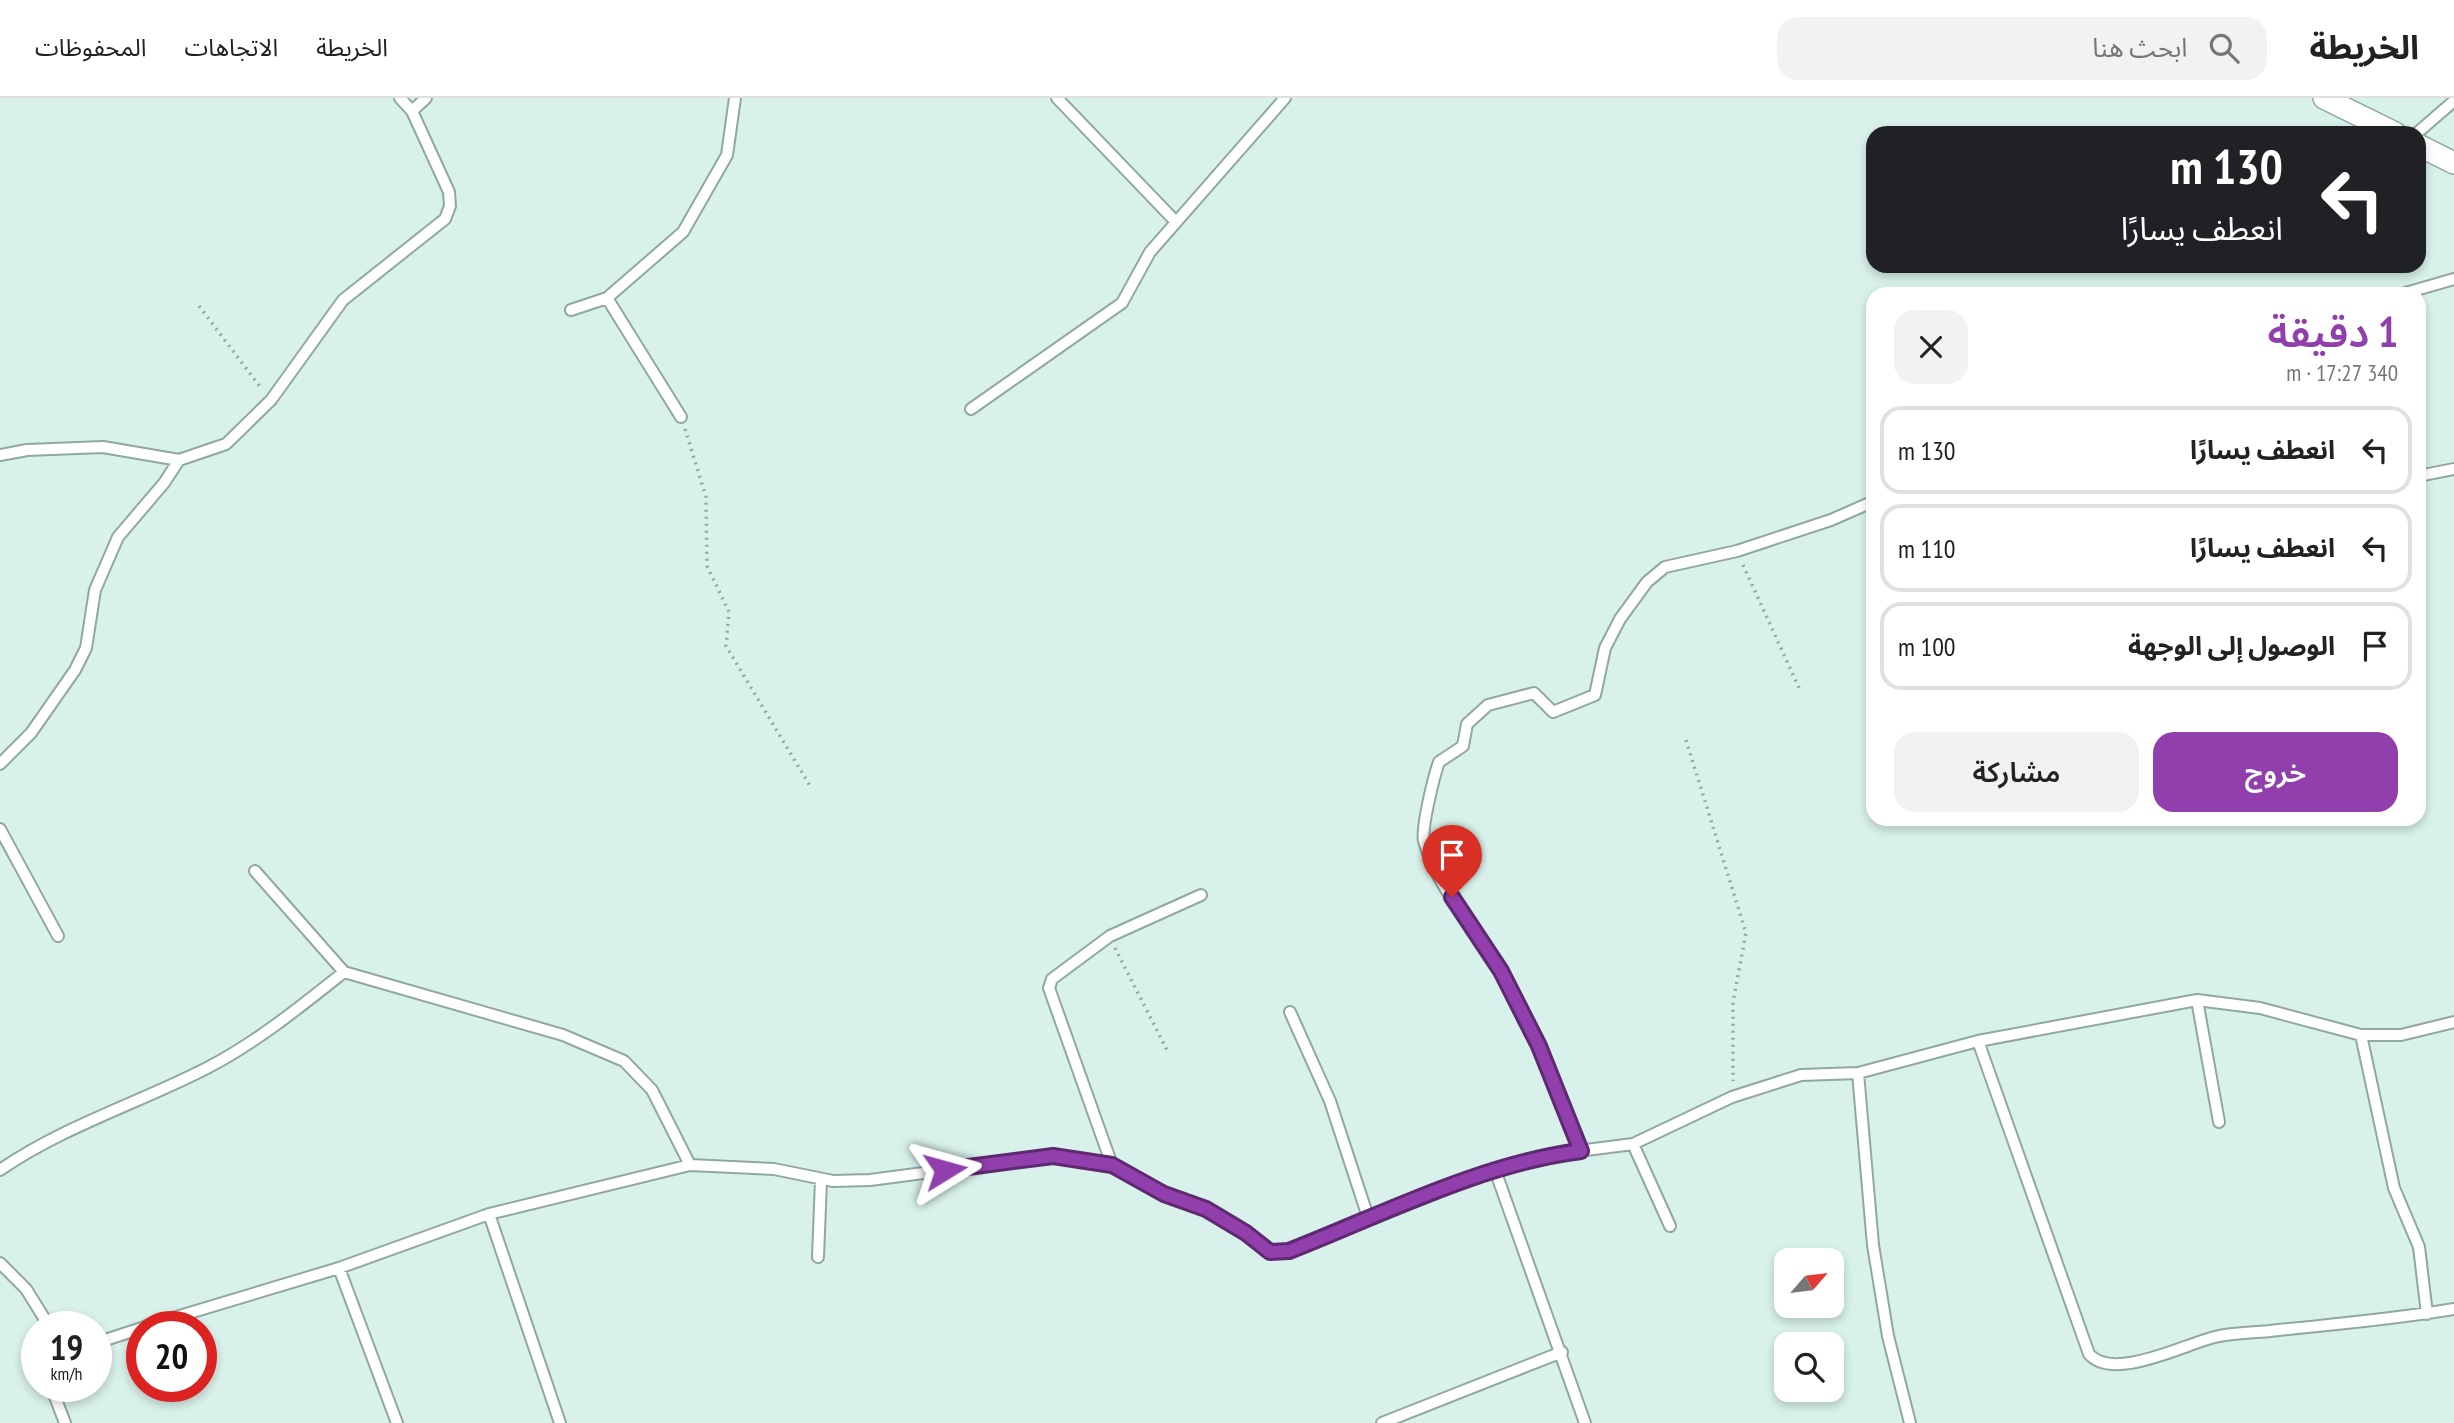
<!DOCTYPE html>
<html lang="ar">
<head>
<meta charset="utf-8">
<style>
	body { margin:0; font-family:"PT Sans Narrow","Noto Sans Arabic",sans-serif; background:#f2f2f2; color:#222; direction:rtl; height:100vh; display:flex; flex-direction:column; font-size:26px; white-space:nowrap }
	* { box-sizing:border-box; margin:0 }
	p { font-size:23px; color:#767676 }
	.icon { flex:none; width:38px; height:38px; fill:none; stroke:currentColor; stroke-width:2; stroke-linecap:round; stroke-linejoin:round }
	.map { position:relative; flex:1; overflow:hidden; direction:ltr }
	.sheet { position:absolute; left:1866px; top:189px; width:560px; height:539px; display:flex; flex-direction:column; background:#fff; border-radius:21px; box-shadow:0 4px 10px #0003; direction:rtl }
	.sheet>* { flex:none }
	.banner { position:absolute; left:1866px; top:28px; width:560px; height:147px; border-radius:21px; box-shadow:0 4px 10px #0003; direction:rtl; background:#202124; color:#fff; overflow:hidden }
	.needle { width:46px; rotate:62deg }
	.tools { position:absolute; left:1774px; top:1150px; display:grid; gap:14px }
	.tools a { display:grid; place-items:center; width:70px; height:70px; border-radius:14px; background:#fff; box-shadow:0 4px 10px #0003; font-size:35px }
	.speed { position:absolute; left:21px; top:1213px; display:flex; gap:14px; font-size:35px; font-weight:700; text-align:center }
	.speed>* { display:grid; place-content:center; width:91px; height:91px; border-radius:50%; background:#fff; box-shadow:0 4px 10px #0003; line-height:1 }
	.speed small { font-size:18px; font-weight:400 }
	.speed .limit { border:10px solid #d22; background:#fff; color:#111 }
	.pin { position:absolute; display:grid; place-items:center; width:60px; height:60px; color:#fff; margin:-72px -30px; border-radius:50% 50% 50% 0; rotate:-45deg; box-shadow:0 0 7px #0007 }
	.pin .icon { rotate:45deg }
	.me { position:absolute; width:77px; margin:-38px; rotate:82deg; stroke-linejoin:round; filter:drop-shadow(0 0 5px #0008) }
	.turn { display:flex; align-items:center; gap:24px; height:147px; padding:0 28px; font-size:32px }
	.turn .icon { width:91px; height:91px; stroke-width:2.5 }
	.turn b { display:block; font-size:49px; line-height:60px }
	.round { display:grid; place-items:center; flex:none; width:74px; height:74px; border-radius:21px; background:#f2f2f2 }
	.summary { display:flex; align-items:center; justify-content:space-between; height:119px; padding:0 28px }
	h1 { font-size:42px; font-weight:600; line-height:52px; color:#913fad }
	.action { display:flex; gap:14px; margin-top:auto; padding:14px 28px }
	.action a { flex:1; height:80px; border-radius:21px; background:#913fad; color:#fff; font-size:28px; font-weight:600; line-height:80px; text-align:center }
	.action a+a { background:#f2f2f2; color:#222 }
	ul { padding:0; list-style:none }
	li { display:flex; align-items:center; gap:21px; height:88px; margin:0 14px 10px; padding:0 14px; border:4px solid #e0e0e0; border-radius:21px }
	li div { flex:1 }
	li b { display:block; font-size:26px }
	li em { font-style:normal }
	header { display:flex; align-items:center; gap:42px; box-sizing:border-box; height:98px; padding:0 35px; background:#fff; border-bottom:2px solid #e0e0e0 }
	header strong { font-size:33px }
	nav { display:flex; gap:38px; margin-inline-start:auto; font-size:24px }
	.search { width:490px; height:63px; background:#f2f2f2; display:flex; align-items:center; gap:18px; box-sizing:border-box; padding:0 24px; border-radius:21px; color:#767676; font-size:26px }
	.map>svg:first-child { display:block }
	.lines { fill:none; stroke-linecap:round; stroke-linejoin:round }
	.lane-casing { stroke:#90a8a1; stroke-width:14 }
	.street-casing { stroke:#90a8a1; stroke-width:24 }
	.path { stroke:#95a8a3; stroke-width:3.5; stroke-dasharray:2 5; stroke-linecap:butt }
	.lane { stroke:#fff; stroke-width:10 }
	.street { stroke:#fff; stroke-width:21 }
	.route-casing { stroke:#5e2970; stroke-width:18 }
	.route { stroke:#913fad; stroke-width:12 }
</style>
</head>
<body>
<header>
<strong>الخريطة</strong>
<div class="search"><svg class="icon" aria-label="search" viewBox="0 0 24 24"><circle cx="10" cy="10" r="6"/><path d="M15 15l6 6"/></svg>ابحث هنا</div>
<nav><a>الخريطة</a><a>الاتجاهات</a><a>المحفوظات</a></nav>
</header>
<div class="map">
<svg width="2454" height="1325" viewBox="0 0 2454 1325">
	<rect width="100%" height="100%" fill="#d8f1ea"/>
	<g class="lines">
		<g class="lane-casing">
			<path id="lane" d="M1057,0L1176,124
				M412,13L426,0
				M2417,35L2454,3
				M2402,196L2454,181
				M607,200L681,319
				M571,212L607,200L683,134L727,57L735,0
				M971,311L1122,205L1150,154L1285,0
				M0,357L27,352L103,349L179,362L226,346L271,302L343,202L445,121L450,108L449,94L412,13L400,0
				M2418,378L2454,371
				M0,666L31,635L75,572L86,550L95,492L118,439L164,385L179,362
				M0,731L58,838
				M255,773L344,874L563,937L624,963L652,992L690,1067
				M2197,902L2219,1024
				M1290,914L1330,1003L1369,1122
				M2361,937L2394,1090L2419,1149L2427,1216
				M1978,943L2089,1256C2113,1284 2185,1246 2215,1239C2235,1234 2258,1235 2279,1232C2337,1226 2396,1221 2454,1211
				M1858,975L1873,1147L1888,1238L1910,1325
				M1633,1046L1670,1128
				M1581,1053C1556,992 1534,928 1500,872C1475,830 1437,790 1424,743C1421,730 1434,678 1439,664L1463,648L1467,626L1488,607L1534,595L1553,614L1595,597L1605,550L1620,521L1647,484L1665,469L1737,453L1831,422L1872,404
				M1112,1067L1049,890L1052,881L1110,838L1201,797
				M0,1072C64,1028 139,1005 207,970C257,944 300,909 344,874
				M1495,1072L1585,1325
				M489,1116L560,1325
				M818,1159L821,1082
				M0,1165L26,1191L49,1228
				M339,1170L397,1325
				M146,1228L339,1170L489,1116L690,1067L774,1071L833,1083L870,1082L1053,1058L1112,1067L1164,1096L1206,1111L1246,1135L1270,1154L1289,1153L1495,1072L1547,1057L1633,1046L1732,999L1801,977L1858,975L1978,943L2197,902L2260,910L2361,937H2401L2454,924
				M96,1245L142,1230
				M51,1288L65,1325
				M1382,1325L1562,1254"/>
		</g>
		<g class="street-casing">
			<path id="street" d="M2324,0L2395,35
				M2418,47L2454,65"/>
		</g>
		<path class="path" d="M199,208L261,290
			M685,331L706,399L707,468L729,514L726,548L810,688
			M1743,467L1800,592
			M1686,642L1746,835L1733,904V983
			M1115,850L1168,954"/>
		<use href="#lane" class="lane"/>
		<use href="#street" class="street"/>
	</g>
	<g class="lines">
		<g class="route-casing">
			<path id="route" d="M945,1072L1053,1058L1112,1067L1164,1096L1206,1111L1246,1135L1270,1154L1289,1153C1381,1117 1483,1065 1581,1053L1539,948L1501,873L1452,799"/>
		</g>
		<use href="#route" class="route"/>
	</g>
</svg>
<div class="tools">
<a><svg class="needle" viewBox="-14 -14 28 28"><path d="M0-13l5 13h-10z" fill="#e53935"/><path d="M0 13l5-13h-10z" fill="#767676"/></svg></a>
<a><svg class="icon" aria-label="search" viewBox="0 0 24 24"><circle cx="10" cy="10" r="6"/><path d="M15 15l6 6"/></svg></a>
</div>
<div class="speed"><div>19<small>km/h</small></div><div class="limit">20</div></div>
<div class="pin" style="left:1452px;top:799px;background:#d93025"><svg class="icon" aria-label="arrive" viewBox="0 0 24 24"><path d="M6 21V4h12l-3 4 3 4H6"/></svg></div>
<svg class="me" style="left:945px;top:1072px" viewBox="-20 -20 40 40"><path d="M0-17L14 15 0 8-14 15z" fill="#913fad" stroke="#fff" stroke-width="4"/></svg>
<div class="banner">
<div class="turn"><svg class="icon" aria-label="left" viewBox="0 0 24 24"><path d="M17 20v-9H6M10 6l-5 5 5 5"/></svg><div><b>130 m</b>انعطف يسارًا</div></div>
</div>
<section class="sheet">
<div class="summary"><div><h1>1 دقيقة</h1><p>340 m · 17:27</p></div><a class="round"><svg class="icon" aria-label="close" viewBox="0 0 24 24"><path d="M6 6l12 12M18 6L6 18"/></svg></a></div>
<ul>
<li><svg class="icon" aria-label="left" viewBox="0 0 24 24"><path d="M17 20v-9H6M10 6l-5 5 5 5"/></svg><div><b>انعطف يسارًا</b></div><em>130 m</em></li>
<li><svg class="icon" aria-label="left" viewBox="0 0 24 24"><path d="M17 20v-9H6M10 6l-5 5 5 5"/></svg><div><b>انعطف يسارًا</b></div><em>110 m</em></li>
<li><svg class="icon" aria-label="arrive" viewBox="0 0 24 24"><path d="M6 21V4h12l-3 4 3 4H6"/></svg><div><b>الوصول إلى الوجهة</b></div><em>100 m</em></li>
</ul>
<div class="action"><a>خروج</a><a>مشاركة</a></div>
</section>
</div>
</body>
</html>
